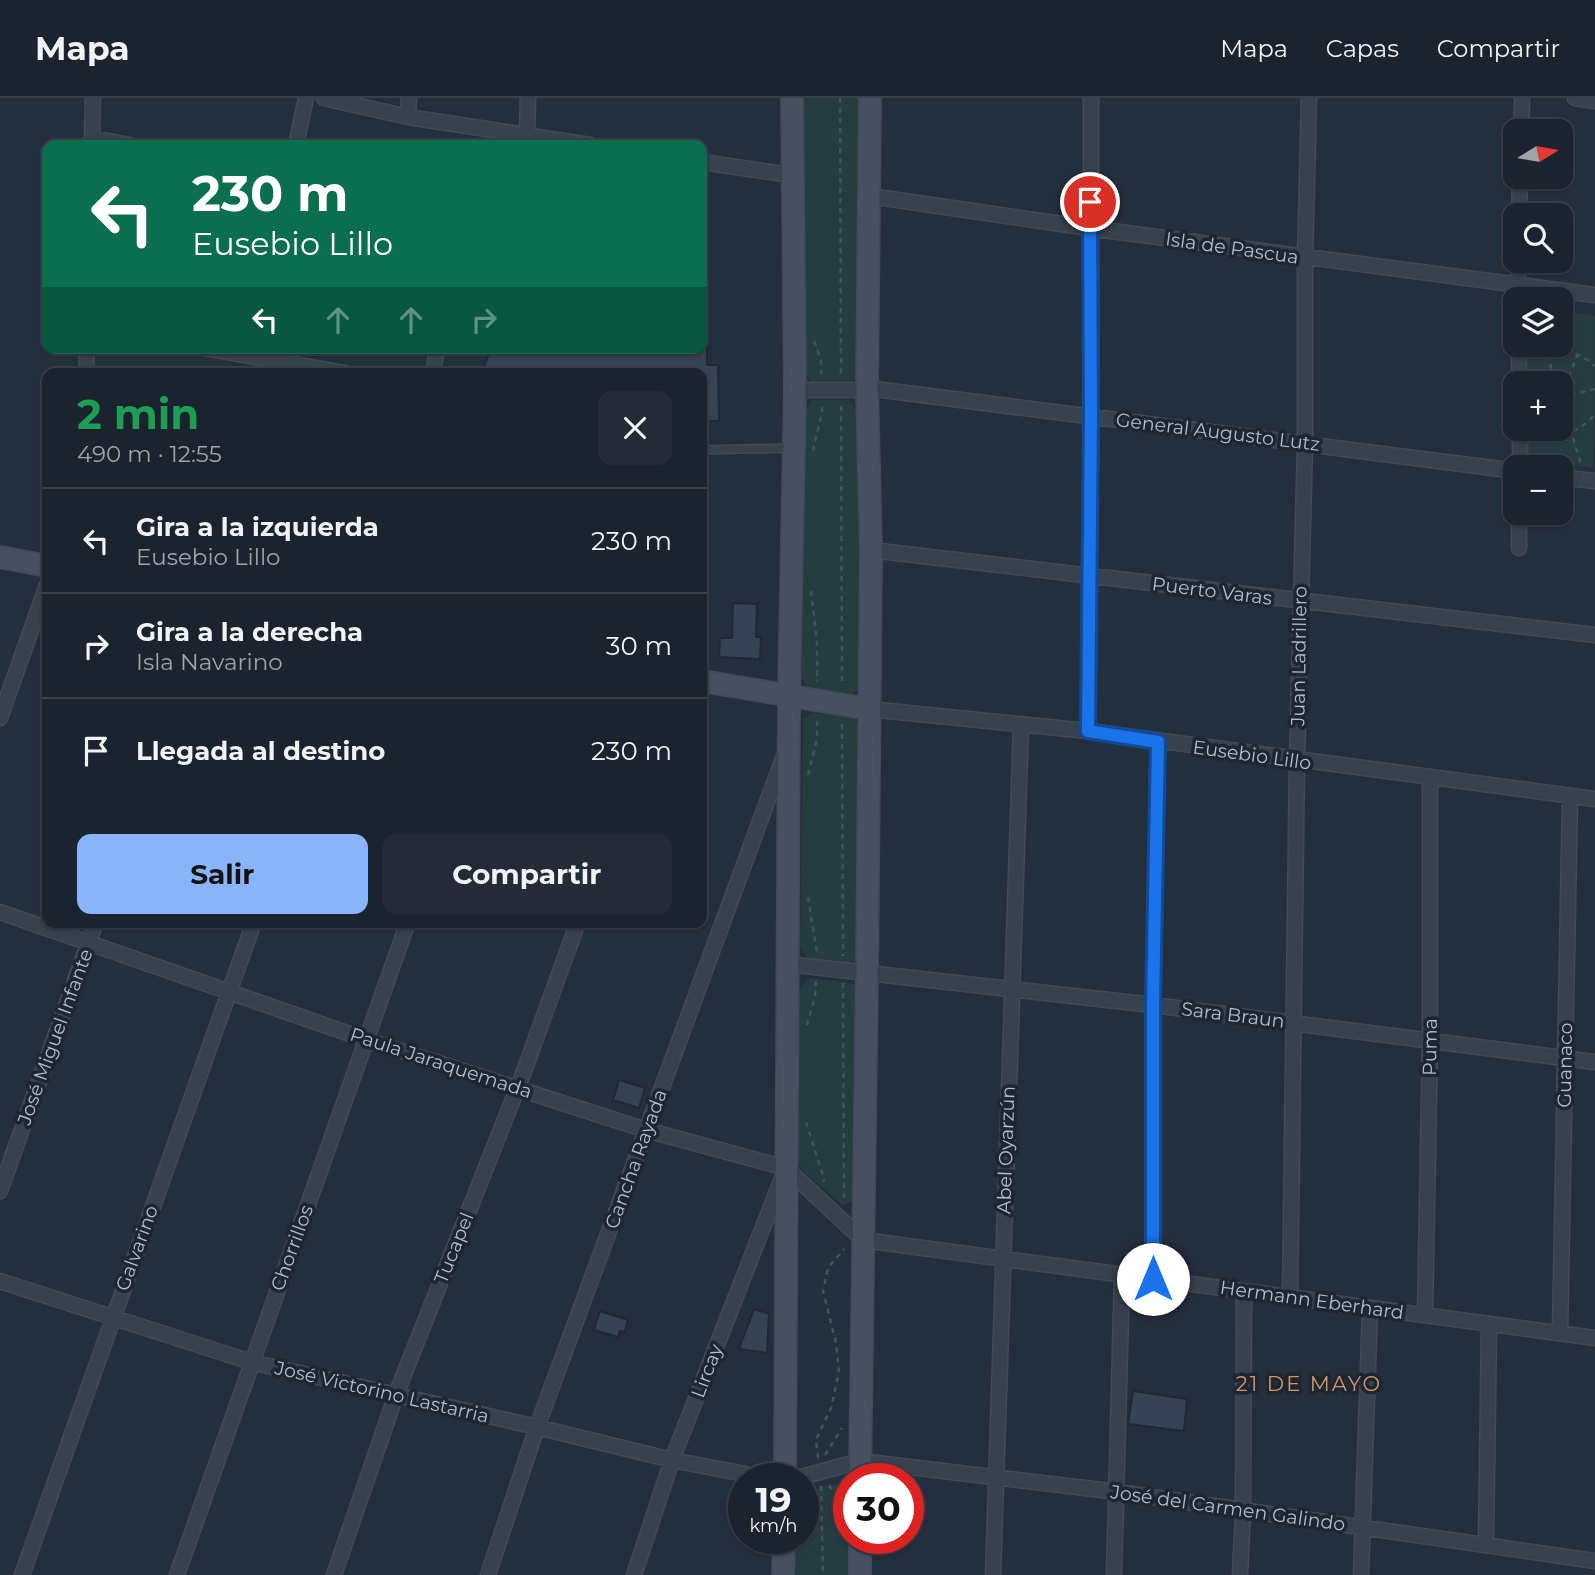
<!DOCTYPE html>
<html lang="es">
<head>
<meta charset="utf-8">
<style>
	body { margin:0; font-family:Montserrat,sans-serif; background:#242b36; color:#f1f3f6; height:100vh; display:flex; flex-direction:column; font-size:26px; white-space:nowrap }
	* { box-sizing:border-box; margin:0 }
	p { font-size:23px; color:#a0a4aa }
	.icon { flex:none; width:38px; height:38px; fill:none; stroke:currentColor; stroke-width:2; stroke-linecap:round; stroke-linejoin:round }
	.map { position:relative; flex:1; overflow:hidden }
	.sheet { position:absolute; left:42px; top:270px; width:665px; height:560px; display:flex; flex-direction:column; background:#1b232e; border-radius:14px; box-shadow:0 2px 5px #0004,0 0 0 2px #39404a }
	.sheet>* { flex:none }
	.top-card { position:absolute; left:42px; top:42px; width:665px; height:214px; border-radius:14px; box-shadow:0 2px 5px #0004,0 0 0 2px #39404a; background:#0b6e4f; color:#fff; overflow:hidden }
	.needle { width:46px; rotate:79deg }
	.tools { position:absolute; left:1503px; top:21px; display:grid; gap:14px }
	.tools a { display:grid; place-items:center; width:70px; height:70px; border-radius:14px; background:#1b232e; box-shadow:0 2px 5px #0004,0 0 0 2px #39404a; font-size:35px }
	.speed { position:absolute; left:728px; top:1365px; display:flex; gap:14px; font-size:35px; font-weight:700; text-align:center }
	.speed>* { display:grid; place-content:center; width:91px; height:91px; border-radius:50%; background:#1b232e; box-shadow:0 2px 5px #0004,0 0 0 2px #39404a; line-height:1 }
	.speed small { font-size:18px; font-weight:400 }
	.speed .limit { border:10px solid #d22; background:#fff; color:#111 }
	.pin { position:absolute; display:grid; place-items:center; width:60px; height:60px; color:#fff; margin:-30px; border:4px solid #fff; border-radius:50%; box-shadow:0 2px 7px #0007 }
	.me { position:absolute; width:77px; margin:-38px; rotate:0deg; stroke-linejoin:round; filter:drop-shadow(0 0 5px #0008) }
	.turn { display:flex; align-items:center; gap:24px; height:147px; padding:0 35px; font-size:32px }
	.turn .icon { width:91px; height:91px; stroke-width:2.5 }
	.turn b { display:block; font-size:49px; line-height:60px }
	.lanes { display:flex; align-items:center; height:66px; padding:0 35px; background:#0003; justify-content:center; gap:35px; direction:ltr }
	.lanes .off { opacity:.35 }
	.round { display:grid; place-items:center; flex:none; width:74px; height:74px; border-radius:14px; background:#242b36 }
	.summary { display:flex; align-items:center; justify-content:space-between; height:119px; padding:0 35px }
	h1 { font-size:42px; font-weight:700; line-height:52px; color:#1e9e55 }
	.cta { display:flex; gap:14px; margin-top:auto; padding:14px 35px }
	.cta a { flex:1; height:80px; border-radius:14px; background:#8ab4f8; color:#111; font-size:28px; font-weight:700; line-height:80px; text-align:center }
	.cta a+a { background:#242b36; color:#f1f3f6 }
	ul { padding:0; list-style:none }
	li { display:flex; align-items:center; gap:21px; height:105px; padding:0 35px; border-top:2px solid #39404a }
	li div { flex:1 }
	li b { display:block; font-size:26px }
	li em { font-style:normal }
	header { display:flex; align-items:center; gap:42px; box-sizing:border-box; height:98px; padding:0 35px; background:#1b232e; border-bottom:2px solid #39404a }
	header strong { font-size:33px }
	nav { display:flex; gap:38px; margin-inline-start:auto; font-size:24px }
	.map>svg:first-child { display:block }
	.green { fill:#263c3f }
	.building { fill:#364354; stroke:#1f2835; stroke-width:2 }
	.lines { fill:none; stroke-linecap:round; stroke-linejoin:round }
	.lane-casing { stroke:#414a57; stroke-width:10 }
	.street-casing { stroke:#414a57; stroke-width:17 }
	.secondary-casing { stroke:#414a57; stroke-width:24 }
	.path { stroke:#3f5557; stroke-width:2.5; stroke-dasharray:5 5; stroke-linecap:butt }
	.lane { stroke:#38414e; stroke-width:7 }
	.street { stroke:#38414e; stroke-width:14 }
	.secondary { stroke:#465061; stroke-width:21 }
	.route-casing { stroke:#114b97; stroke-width:18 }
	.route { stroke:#1a73e8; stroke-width:12 }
	.labels { text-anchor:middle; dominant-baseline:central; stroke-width:7; stroke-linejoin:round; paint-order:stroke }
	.street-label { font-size:19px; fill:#b4bcc9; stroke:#1d2633 }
	.neighbourhood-label { font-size:21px; letter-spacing:2px; fill:#d59563; stroke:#1d2633 }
</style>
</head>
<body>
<header>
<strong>Mapa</strong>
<nav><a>Mapa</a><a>Capas</a><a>Compartir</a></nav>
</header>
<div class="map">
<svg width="1595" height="1477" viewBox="0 0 1595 1477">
	<rect width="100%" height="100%" fill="#242f3e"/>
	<path class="green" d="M802,0H861V273L852,283H811L803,273Z
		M1561,213L1595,218L1594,370L1538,364L1528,359V331H1561V285H1528V247H1561Z
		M813,302H848L857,314L863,586L852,597L810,593L802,581L803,313Z
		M813,615L854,619L861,634L860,861L849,867L809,862L800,850L803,622Z
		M810,880L854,886L862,897L857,1102L842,1107L802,1072L796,1058L799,891Z
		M843,1384L849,1391V1440H853V1477H793V1440H803V1396L805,1394Z"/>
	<path class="building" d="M491,250H707V267H718L719,323H702V275H482Z
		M733,505L757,506L756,539H761L760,561L719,559L720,540H732Z
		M619,982L645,990L639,1010L613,1002Z
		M754,1211L769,1216L767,1255L739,1251Z
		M600,1213L628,1222L625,1234L620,1233L618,1239L594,1232Z
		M1133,1293L1187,1301L1184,1333L1128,1326Z"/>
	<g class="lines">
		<g class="lane-casing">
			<path id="lane" d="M702,352L792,350"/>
		</g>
		<g class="street-casing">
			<path id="street" d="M324,0L408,19L590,47
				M1575,0L1595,3
				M408,19L409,0
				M1521,33L1522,0
				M527,38L528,0
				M92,40L130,47
				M92,47L93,0
				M296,47L306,0
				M702,64L791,77
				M870,98L1089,130L1595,197
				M1519,117L1520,79
				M1518,201V163
				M1519,247V285
				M204,250L345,275
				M256,259L279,250
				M86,275L87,250
				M433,275L437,250
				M795,292H855L867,290L1516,373
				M1520,331V369
				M1561,379L1595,383
				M1519,450V415
				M871,452L1595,537
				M869,611L1088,633L1595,701
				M0,620L47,487
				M1088,633L1091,318V0
				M0,814L367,942L646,1032L786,1070L863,1142L1595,1240
				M787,866L1153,907L1595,964
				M0,1093L96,824
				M1153,1181V907L1158,644
				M0,1183L251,1264L537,1329L672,1362L771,1381
				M1290,1199L1297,662L1305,345V160L1309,0
				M1425,1217L1430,943V680
				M1560,1235L1570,698
				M794,1381L860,1363L1118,1394L1595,1463
				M1486,1446L1489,1226
				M22,1477L254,824
				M177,1477L408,824
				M334,1477L397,1294L523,976L578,824
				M488,1477L537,1329L784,658
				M634,1477L672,1362L783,1078
				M993,1477L1021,626
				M1114,1477L1122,1177
				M1240,1477L1243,1412L1244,1193
				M1361,1477L1370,1210"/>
		</g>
		<g class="secondary-casing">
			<path id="secondary" d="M0,459L47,468
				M702,583L869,611
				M785,1381L789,597L795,292L792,0
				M860,1381L867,875L871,452L867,290L870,0
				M860,1440V1477
				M783,1477L784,1440"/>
		</g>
		<path class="path" d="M840,0L841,277
			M814,243L821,262V277
			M1544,247L1556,285
			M1546,254C1568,251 1578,254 1595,268
			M1561,297L1578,256
			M1561,299L1595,291
			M1561,302L1581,366
			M841,308L842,588
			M1546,331L1542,338C1564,339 1581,333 1595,316
			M813,353L822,314V305
			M811,493L817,544V584
			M842,626L843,858
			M808,677L817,641V622
			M808,799L817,855
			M843,885L844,1103
			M807,927L815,898L816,882
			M806,1024L823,1077L824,1084
			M825,1357L842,1330
			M818,1360L816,1342L831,1310L839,1274L836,1245L823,1193L828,1170L844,1151
			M829,1387L843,1411L848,1428
			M821,1388L823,1477"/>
		<use href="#lane" class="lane"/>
		<use href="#street" class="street"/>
		<use href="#secondary" class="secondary"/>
	</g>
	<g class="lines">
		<g class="route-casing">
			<path id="route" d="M1090,104L1091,318L1088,633L1158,644L1153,907V1181"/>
		</g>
		<use href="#route" class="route"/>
	</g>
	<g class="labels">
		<g class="street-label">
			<text transform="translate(1232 150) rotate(8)">Isla de Pascua</text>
			<text transform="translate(1218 334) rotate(7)">General Augusto Lutz</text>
			<text transform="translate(1212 493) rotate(7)">Puerto Varas</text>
			<text transform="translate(1299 558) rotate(-89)">Juan Ladrillero</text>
			<text transform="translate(1252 657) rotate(8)">Eusebio Lillo</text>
			<text transform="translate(1233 917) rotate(7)">Sara Braun</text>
			<text transform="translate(55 939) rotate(-70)">José Miguel Infante</text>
			<text transform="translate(1430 949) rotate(-89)">Puma</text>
			<text transform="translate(441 965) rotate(18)">Paula Jaraquemada</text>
			<text transform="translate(1565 967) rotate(-89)">Guanaco</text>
			<text transform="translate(1006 1052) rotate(-88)">Abel Oyarzún</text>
			<text transform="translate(636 1061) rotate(-70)">Cancha Rayada</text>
			<text transform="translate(137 1150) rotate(-70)">Galvarino</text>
			<text transform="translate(292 1150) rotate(-70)">Chorrillos</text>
			<text transform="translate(454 1150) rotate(-68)">Tucapel</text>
			<text transform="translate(1312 1202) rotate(8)">Hermann Eberhard</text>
			<text transform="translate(707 1273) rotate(-69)">Lircay</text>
			<text transform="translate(382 1294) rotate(13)">José Victorino Lastarria</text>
			<text transform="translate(1228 1410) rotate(8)">José del Carmen Galindo</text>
		</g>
		<g class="neighbourhood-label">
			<text x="1309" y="1285">21 DE MAYO</text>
		</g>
	</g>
</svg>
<div class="tools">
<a><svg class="needle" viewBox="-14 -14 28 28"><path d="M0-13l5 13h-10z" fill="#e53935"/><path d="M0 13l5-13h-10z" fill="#a0a4aa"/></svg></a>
<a><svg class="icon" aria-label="search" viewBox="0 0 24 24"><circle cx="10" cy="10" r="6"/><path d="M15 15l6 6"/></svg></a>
<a><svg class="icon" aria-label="layers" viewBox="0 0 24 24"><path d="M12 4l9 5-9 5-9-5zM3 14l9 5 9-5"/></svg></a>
<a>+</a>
<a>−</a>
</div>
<div class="speed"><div>19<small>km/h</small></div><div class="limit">30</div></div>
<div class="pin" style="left:1090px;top:104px;background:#d93025"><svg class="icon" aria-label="arrive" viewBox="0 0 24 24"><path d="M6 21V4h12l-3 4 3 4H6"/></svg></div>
<svg class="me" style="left:1153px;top:1181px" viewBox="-20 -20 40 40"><circle r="19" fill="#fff"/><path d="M0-13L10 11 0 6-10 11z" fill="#1a73e8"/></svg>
<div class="top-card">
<div class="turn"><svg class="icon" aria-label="left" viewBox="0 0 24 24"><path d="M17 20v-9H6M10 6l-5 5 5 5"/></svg><div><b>230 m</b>Eusebio Lillo</div></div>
<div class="lanes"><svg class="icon" aria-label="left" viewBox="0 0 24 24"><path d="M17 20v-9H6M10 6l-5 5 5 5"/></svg><svg class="icon off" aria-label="ahead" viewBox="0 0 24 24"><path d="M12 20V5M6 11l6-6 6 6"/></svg><svg class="icon off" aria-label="ahead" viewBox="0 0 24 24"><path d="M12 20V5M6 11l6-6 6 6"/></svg><svg class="icon off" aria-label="right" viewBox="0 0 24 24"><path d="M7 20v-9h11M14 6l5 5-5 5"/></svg></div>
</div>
<section class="sheet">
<div class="summary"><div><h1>2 min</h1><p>490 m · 12:55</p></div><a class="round"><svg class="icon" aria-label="close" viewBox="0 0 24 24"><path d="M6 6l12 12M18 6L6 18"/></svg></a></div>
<ul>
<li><svg class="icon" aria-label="left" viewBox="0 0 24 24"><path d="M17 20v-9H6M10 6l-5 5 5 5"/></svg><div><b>Gira a la izquierda</b><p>Eusebio Lillo</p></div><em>230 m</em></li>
<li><svg class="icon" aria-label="right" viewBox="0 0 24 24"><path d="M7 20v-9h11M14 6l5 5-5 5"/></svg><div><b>Gira a la derecha</b><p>Isla Navarino</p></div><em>30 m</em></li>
<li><svg class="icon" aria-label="arrive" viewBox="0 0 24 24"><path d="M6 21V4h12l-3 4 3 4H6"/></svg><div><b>Llegada al destino</b></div><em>230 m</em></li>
</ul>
<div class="cta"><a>Salir</a><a>Compartir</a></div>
</section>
</div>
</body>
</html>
